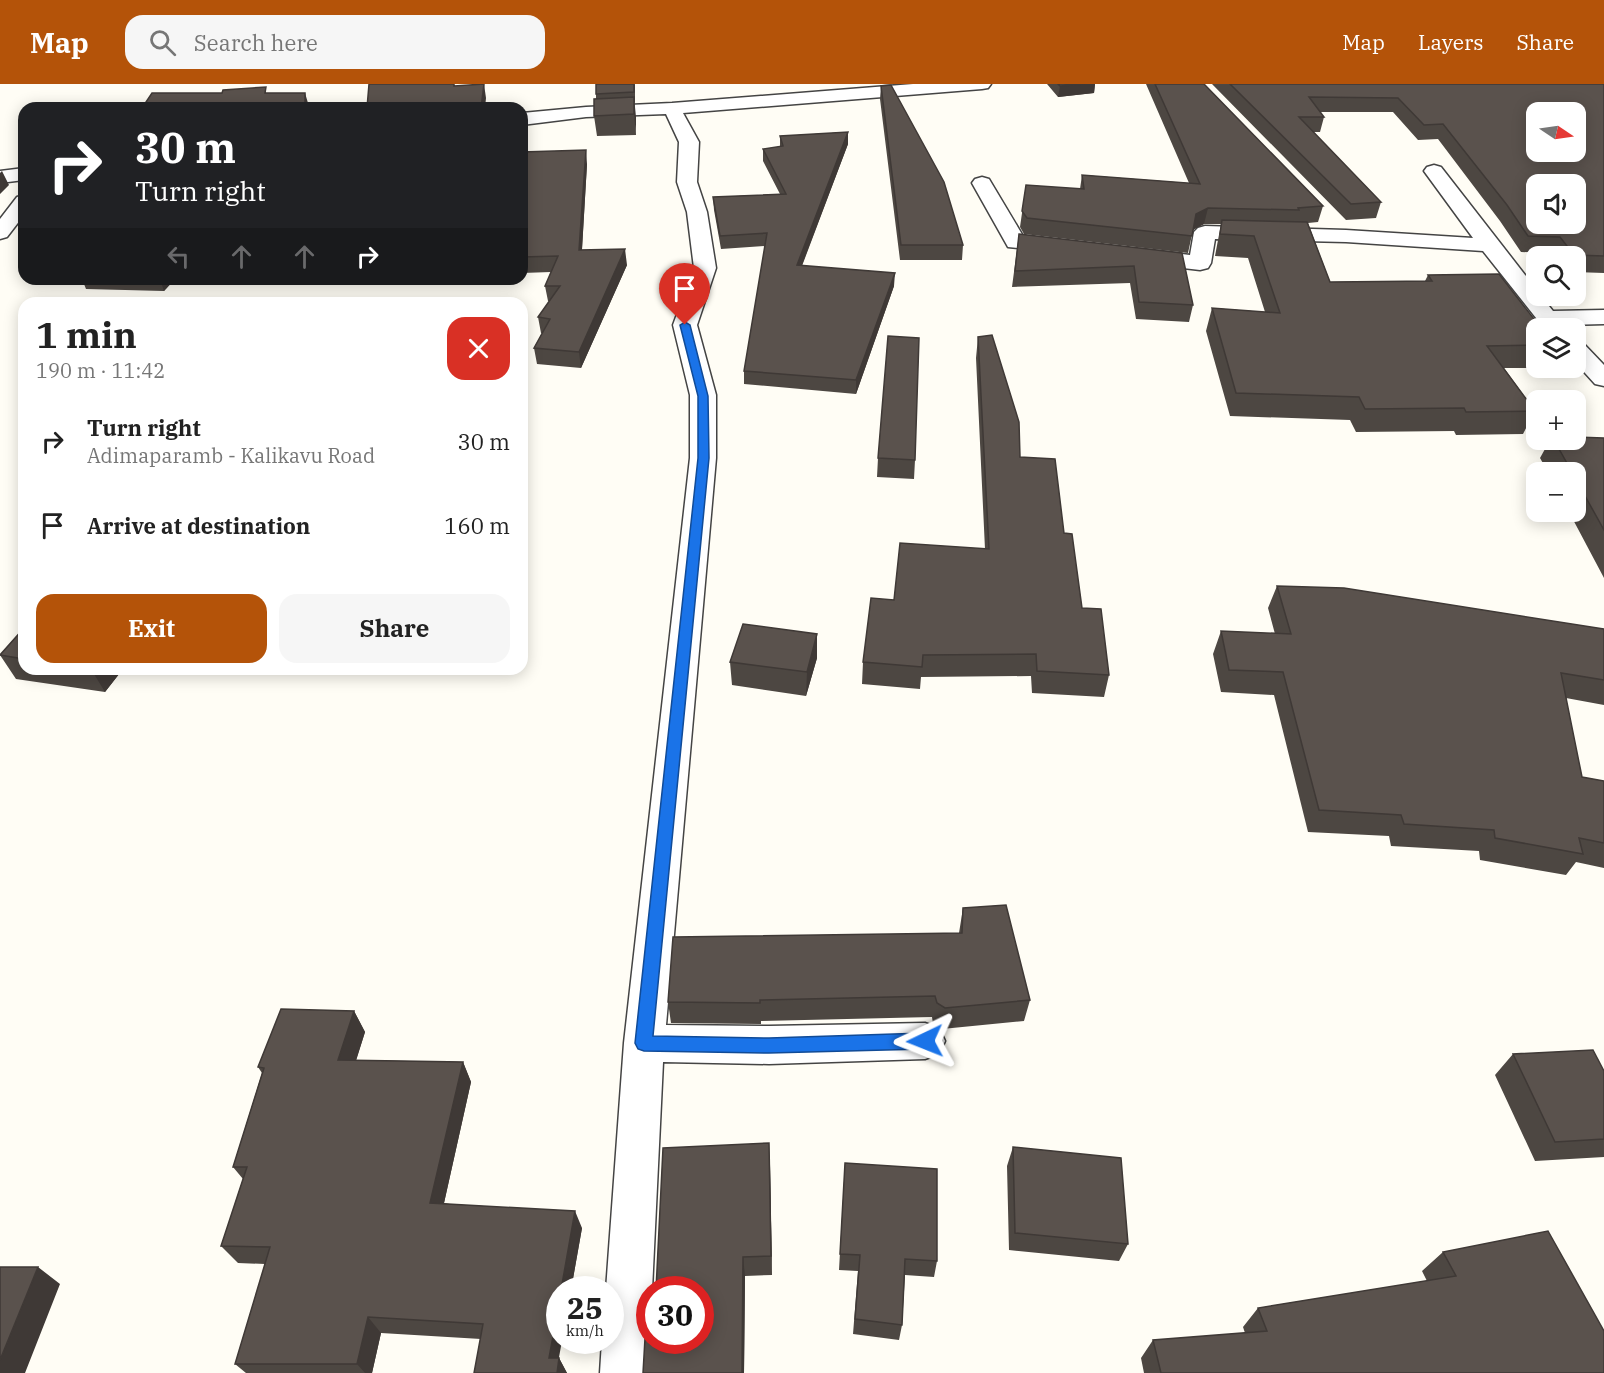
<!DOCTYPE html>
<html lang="en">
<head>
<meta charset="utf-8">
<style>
	body { margin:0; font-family:"IBM Plex Serif",serif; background:#f6f6f6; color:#222; height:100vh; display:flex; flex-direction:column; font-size:22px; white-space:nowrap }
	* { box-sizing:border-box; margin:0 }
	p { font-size:20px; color:#767676 }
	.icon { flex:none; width:33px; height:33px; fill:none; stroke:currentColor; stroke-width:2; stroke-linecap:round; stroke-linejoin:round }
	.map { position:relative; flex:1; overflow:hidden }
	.drawer { position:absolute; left:18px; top:213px; width:510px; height:378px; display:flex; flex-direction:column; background:#fff; border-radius:18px; box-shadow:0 3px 15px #0003 }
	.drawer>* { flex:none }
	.top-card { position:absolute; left:18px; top:18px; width:510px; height:183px; border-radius:18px; box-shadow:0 3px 15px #0003; background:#202124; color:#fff; overflow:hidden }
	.needle { width:39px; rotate:103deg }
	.tools { position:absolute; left:1526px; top:18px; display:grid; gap:12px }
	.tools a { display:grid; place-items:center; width:60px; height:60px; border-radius:12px; background:#fff; box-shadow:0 3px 15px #0003; font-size:30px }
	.speed { position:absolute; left:546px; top:1192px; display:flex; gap:12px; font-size:30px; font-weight:700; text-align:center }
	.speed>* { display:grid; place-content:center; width:78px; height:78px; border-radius:50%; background:#fff; box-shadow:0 3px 15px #0003; line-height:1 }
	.speed small { font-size:15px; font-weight:400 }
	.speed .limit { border:9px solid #d22; background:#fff; color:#111 }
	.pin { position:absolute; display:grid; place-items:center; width:51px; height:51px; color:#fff; margin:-62px -26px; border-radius:50% 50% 50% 0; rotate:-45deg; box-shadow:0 0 6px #0007 }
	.pin .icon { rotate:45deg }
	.me { position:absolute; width:66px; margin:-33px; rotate:268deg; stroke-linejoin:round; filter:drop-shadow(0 0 4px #0008) }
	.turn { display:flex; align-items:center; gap:21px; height:126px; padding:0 18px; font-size:27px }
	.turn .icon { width:78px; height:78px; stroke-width:2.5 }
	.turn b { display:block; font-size:42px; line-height:51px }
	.lanes { display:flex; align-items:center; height:57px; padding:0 18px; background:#0003; justify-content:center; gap:30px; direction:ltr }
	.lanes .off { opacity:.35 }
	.round { display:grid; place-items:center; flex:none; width:63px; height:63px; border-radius:18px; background:#f6f6f6 }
	.headline { display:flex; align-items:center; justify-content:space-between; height:102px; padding:0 18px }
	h1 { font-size:36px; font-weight:700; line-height:45px }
	.button { display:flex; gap:12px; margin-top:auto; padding:12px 18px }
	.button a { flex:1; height:69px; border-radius:18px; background:#b45309; color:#fff; font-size:24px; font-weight:700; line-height:69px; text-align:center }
	.button a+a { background:#f6f6f6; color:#222 }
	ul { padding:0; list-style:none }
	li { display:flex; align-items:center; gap:18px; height:84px; padding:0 18px }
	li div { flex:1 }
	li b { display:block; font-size:22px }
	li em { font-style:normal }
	header { display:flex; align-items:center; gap:36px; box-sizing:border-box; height:84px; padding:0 30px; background:#b45309; color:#fff }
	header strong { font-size:28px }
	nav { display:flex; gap:33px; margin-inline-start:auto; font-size:21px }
	.search { width:420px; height:54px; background:#f6f6f6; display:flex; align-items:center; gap:15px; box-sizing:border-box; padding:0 21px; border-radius:18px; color:#767676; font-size:22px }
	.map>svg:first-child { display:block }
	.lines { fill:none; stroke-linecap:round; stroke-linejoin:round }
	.minor-casing { stroke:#444; stroke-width:3 }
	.minor { fill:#fff; fill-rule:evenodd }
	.wall { fill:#4d4742 }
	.shaded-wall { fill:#3f3936 }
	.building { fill:#5a524d; stroke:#3f3936; stroke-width:1.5; fill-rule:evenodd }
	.route { fill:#1a73e8; stroke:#114b97; stroke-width:1.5 }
</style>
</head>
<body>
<header>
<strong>Map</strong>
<div class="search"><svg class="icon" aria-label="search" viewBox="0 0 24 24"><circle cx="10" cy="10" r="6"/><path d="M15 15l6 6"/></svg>Search here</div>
<nav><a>Map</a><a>Layers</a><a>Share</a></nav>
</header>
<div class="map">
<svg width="1604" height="1289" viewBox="0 0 1604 1289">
	<rect width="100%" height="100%" fill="#fffdf5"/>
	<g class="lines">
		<g class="minor-casing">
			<path id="minor" d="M913,0H991L988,4L982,5L683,29L699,58L697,98L707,128L716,184L697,241L716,311V374L666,941L769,942L925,939L939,944L945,957L939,970L925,975L769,980L663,978L652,1206H650L648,1289H600L602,1257H610V1206H606L624,959L690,374V311L673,241L694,184L687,128L677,98L679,58L666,30L586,33L522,41V29L586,23L672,19Z
				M1434,81L1441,83L1536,205V212H1541L1553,227L1604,226V240L1566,241L1568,244H1544L1483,167L1346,158L1215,155L1211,179L1208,184L1200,186L1140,179L1132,177L1129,172L1132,167L1140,165L1190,171L1194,148L1198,144L1205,142L1346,146L1473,154L1424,87L1427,83Z
				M24,84V96L0,99V87Z
				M982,93L989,95L1023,152L1070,158L1073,163L1070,168L1062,169L1008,163L972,99L975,95Z
				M24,111V131L7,153L0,155V135L17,113Z
				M1575,257L1583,259L1604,281V302L1595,300L1575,278Z"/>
		</g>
		<use href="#minor" class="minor"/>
	</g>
	<path class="wall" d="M635,0V18L634,19L636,51L597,52L594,32L596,15V10Z
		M1047,0H1095L1094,9L1058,13Z
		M1146,0H1204L1323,122L1318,138L1308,139L1330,198L1425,197L1428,191L1536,261V284H1542H1504L1535,327L1523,350L1456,351L1454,347L1356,348L1350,336L1230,332L1206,247L1212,224L1265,228L1248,174L1215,172L1221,140H1204L1193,146L1188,169L1024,150L1020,143L1026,101L1080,105L1082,91L1189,99Z
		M1212,0H1604V189L1575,188V172H1555L1553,169L1521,168L1500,137L1438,55L1418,56L1393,28H1320L1324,33L1320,48H1313L1381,118L1376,134L1346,136Z
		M881,2L963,161L962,176H900L880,15Z
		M848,48V60L802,182L894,202L856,310L744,300V287L765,162L721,165L714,126L713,113L780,110L763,77V65L780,63V52Z
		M522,68L587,80L582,166L627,181L581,284L537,280L534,264L542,249H541L538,233L550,217H548L545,202L551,188L522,189Z
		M1019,150L1182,169L1193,221L1189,238L1136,235L1130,199L1012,203Z
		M82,195H175L164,207L86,205Z
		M978,253L1020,373L1064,449L1082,524L1109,591L1104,613L1032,609L1031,592L921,593L920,605L862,600L863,578L894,516L985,465L976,274Z
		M1604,354V494L1569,428H1575V388H1548L1540,374L1550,356H1575Z
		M878,374L915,376L914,395L877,393Z
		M1277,502L1604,545V621L1566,614L1582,693L1604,697V784L1576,778L1566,791L1480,776L1479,767L1391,762L1389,752L1308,748L1274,611L1221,608L1213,570L1221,547L1275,550L1268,524Z
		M24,544V585H123L105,608L16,595L0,571Z
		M817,574L806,612L732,601L730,578Z
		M963,824L1030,916L1024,937L942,945L933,940L932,933L761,937V940L671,939L668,918L959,849Z
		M354,927L365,948L356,976L463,978L471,998L444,1119L582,1144L571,1206H560L559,1274L567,1289H474L481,1255L381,1249L372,1289H246L235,1280L265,1180L238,1179L221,1162L243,1095L233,1083L262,989L258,983Z
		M1513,970L1604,987V1073L1535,1077L1495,991Z
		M1013,1063L1128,1160L1119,1177L1009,1166L1007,1082Z
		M845,1079L937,1177L934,1193L905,1191L902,1241L899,1256L853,1250L858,1187L839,1186Z
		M770,1081L772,1191L745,1192L744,1289H643L650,1257Z
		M1443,1168L1604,1289H1144L1141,1274L1153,1256L1245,1249L1243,1243L1258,1224L1427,1197L1422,1187Z"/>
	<path class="shaded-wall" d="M484,0L486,14L485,24H481Z
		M1085,0H1095L1094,9L1058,13L1060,2Z
		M305,9L308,19V24H305Z
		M634,13L636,33V51L634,30Z
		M848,48V60L797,194V181Z
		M586,66L587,80L581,181L579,166Z
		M2,87L9,101L0,110V89Z
		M1208,124L1204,140L1192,146L1196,130Z
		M625,165L627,181L581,284L579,268Z
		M895,189L894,202L856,310V296Z
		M160,195H175L164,207Z
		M817,550V574L806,612L807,588Z
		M91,585H123L105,608Z
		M354,927L365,948L350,996L338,976Z
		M463,978L471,998L440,1137L430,1119Z
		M769,1059L770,1081L772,1191L771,1172Z
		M575,1127L582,1144L571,1206H561Z
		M743,1173L745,1192L744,1289H742Z
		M38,1183L60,1200L25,1289H0V1276Z
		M560,1214V1257H562L556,1289L549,1274Z
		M368,1233L381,1249L372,1289H365L357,1280Z
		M559,1274L567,1289H557Z"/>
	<path class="building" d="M369,0H454V2L484,0L481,24H367Z
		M596,0H634V8L596,10Z
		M1058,0H1085L1060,2Z
		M1155,0H1204L1323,122L1298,124L1299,126L1208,124L1196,130L1192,152L1027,134L1022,127L1026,101L1084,105L1082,91L1200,100Z
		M1230,0H1604V172L1574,171L1560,153L1528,152L1507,121L1443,40L1424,41L1398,14L1309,13L1324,33H1299L1381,118L1351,120ZM1536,28H1575V68H1536ZM1536,100H1575V140H1536Z
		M891,1L944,98L963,161H901L881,2Z
		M266,3L265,9H305V24H142L152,9H222L223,6Z
		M634,13V30L594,32V15Z
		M848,48L797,181L895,189L856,296L744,287L767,149L720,152L713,113L786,110L763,65L783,62L780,52Z
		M586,66L579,166L625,165L579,268L534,264L550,235L538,233L560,202H545L558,172L522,173V68Z
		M1222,136L1307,138L1330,198L1432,197L1428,191L1499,190L1541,244H1536V261L1487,262L1535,327L1466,328L1464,324L1365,325L1359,313L1236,309L1212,224L1280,229L1254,152L1220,150Z
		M1019,150L1182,169L1193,221L1139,218L1134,182L1015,187Z
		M992,251L1019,338L1020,373L1055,375L1064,449L1072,450L1082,524L1101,525L1109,591L1037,587L1036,570L923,571L922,583L863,578L871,514L894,516L900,459L989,465L978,253Z
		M888,252L919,254L915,376L878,374Z
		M1575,353L1604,354V446L1575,394V388H1572L1554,356H1575Z
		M1277,502L1344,504L1604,545V596L1561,589L1582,693L1604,697V759L1579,754L1583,770L1495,754L1494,746L1404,740L1401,731L1319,726L1283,588L1229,586L1221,547L1291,550Z
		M743,540L817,550L807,588L730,578Z
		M24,544V575L0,571Z
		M1006,821L1030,916L945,924L937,919L935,912L760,916V919L668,918L673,853L962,849L963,824Z
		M281,925L354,927L338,976L463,978L430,1119L575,1127L561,1206H560V1214L549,1274H559L557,1289H474L483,1240L368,1233L357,1280H235L270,1163L221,1162L247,1083H233L264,984L258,983Z
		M1593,966L1604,987V1055L1555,1058L1513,970Z
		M769,1059L771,1172L743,1173L742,1289H643L647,1220H650V1257H700V1206H656L663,1064Z
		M1013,1063L1121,1074L1128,1160L1015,1149Z
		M845,1079L937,1085V1177L905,1175L902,1241L855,1235L860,1171L840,1170Z
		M1548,1147L1604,1247V1289H1161L1153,1256L1267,1247L1258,1224L1456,1192L1443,1168Z
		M0,1183H38L0,1276Z"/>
	<path class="route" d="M685,238L690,241L708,312L709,374L653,952L769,954L925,949L931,952L933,957L931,962L925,965L769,969L644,967L638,965L635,959L698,374V312L680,241Z"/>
</svg>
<div class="tools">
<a><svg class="needle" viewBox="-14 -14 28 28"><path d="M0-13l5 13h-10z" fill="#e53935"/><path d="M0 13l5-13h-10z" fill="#767676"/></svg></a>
<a><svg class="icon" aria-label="sound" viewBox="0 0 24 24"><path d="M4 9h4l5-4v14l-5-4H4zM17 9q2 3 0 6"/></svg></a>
<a><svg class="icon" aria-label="search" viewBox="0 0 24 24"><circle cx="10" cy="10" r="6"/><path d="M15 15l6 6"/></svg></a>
<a><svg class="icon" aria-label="layers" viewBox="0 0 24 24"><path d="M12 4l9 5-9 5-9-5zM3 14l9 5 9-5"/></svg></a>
<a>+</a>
<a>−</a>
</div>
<div class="speed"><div>25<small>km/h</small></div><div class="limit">30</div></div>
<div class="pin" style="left:685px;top:241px;background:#d93025"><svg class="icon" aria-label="arrive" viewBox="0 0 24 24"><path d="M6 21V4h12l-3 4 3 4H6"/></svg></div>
<svg class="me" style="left:925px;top:957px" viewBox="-20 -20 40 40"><path d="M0-17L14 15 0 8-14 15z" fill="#1a73e8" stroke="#fff" stroke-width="4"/></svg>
<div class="top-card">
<div class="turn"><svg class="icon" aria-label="right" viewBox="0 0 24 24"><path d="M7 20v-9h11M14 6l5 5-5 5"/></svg><div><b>30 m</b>Turn right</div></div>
<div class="lanes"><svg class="icon off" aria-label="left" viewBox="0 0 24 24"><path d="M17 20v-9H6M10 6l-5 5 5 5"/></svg><svg class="icon off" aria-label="ahead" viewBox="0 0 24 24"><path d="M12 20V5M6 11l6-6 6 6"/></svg><svg class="icon off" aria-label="ahead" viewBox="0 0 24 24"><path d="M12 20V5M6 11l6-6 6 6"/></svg><svg class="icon" aria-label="right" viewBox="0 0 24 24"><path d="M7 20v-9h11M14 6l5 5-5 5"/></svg></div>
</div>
<section class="drawer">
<div class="headline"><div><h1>1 min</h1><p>190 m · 11:42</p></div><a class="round" style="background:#d93025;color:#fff"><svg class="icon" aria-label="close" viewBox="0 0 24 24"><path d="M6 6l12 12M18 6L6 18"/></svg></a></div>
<ul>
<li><svg class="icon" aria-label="right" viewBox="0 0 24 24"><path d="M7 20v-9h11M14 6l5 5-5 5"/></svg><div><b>Turn right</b><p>Adimaparamb - Kalikavu Road</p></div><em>30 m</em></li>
<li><svg class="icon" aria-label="arrive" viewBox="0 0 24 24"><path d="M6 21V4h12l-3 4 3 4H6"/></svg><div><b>Arrive at destination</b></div><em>160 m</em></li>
</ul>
<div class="button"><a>Exit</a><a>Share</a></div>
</section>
</div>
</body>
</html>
